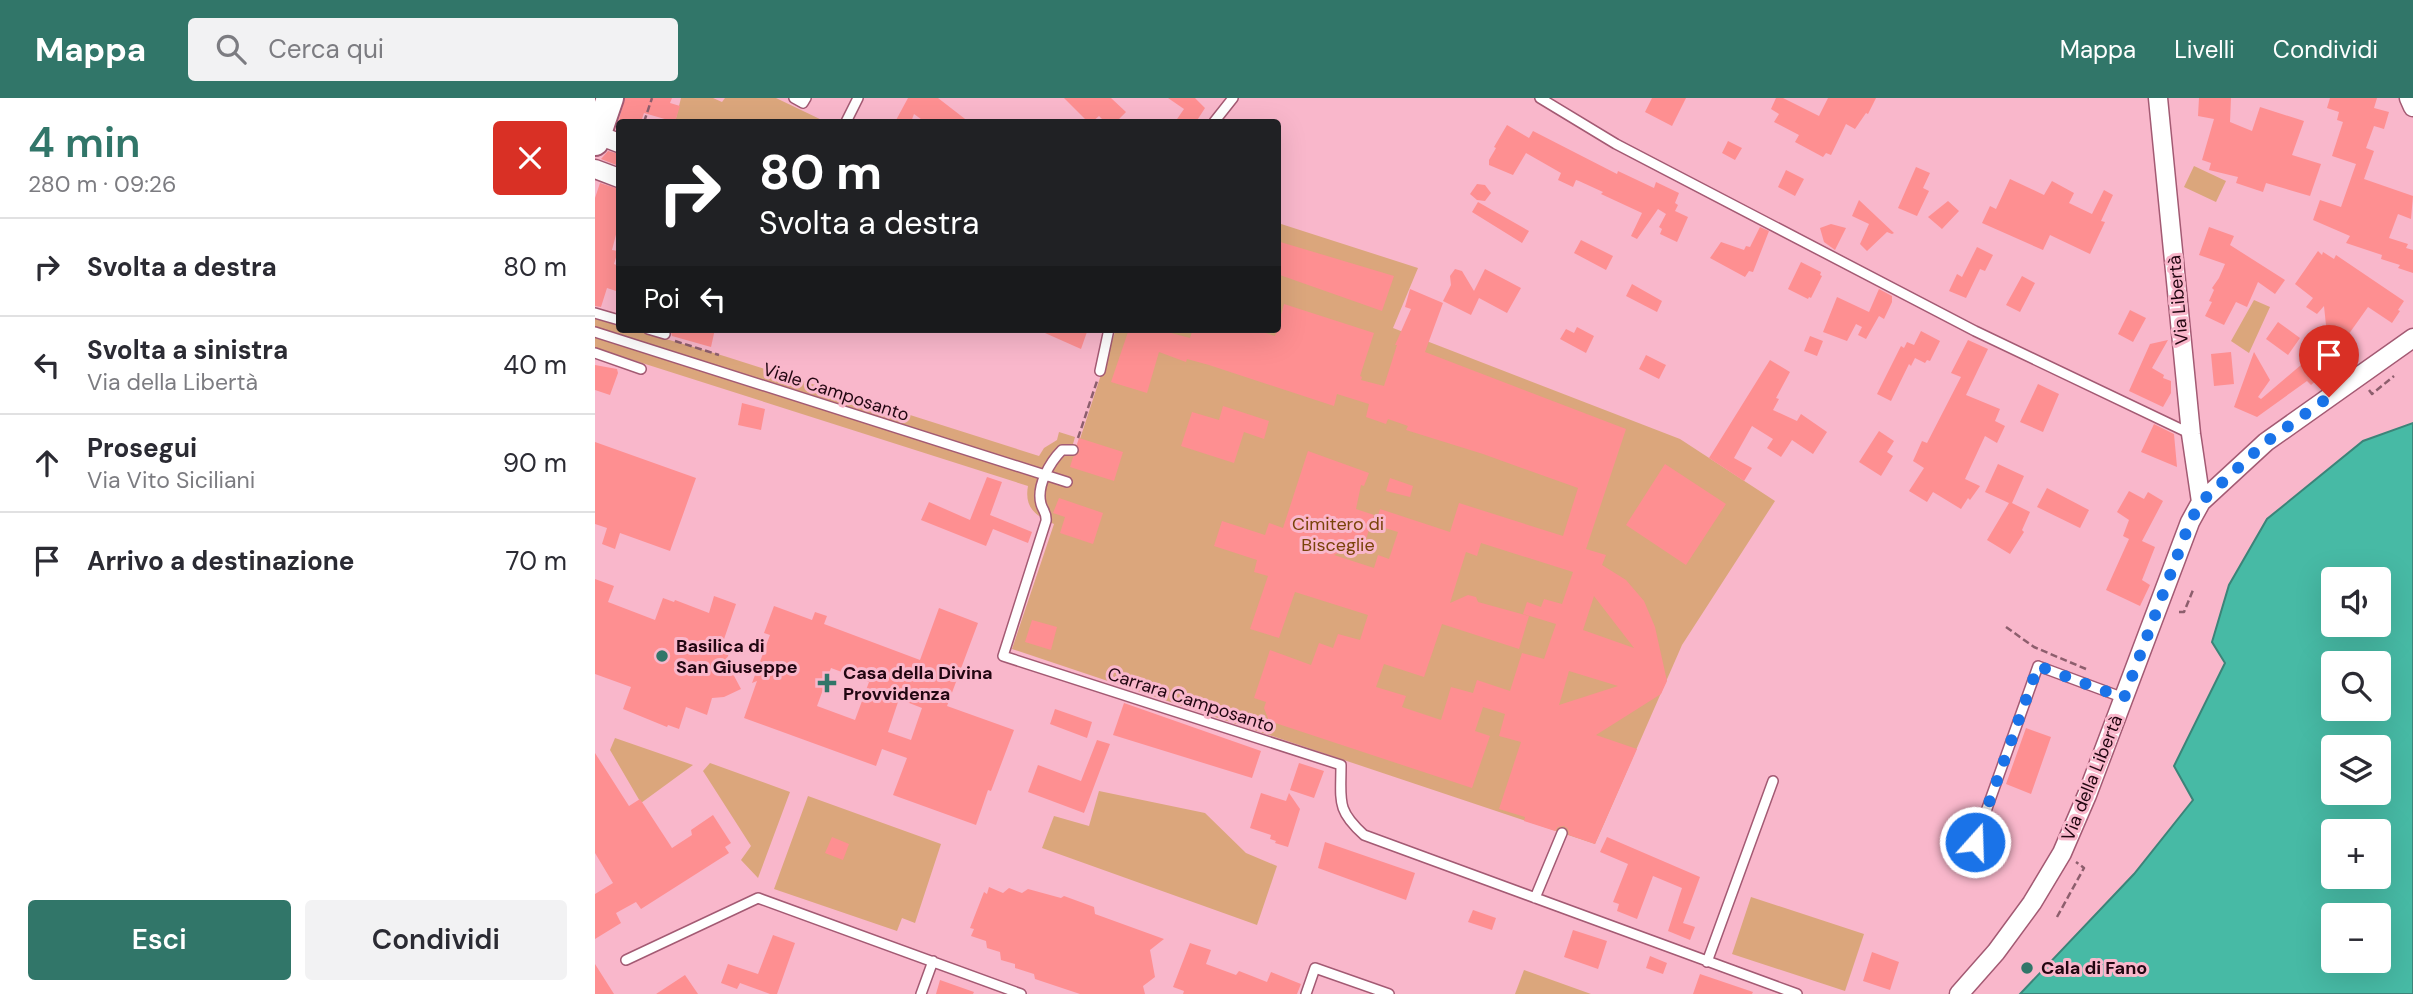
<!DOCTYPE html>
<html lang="it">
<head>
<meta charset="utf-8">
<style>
	body { margin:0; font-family:"DM Sans",sans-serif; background:#f2f2f3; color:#2b2b33; height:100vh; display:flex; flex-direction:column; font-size:26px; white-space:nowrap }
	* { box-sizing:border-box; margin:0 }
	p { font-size:23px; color:#7c7c81 }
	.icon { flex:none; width:38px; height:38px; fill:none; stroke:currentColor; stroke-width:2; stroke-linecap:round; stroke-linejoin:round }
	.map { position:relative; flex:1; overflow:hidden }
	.details { display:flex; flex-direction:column; background:#fff; width:595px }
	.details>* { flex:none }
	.top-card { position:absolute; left:21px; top:21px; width:665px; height:214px; border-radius:7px; box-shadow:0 7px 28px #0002; background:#202124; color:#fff; overflow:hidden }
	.buttons { position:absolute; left:1726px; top:469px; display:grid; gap:14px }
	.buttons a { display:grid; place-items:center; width:70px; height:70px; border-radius:7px; background:#fff; box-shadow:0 7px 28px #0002; font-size:35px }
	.pin { position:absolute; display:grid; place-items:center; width:60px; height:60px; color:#fff; margin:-72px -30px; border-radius:50% 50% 50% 0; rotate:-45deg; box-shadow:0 0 7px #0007 }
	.pin .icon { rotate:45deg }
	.me { position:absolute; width:77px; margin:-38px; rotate:20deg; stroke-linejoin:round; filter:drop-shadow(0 0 5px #0008) }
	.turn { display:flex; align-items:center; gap:24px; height:147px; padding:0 28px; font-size:32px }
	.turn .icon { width:91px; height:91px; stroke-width:2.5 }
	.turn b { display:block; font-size:49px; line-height:60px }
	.then { display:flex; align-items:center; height:66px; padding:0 28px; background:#0003; gap:14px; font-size:26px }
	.round { display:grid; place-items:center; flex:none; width:74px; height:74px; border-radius:7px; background:#f2f2f3 }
	.overview { display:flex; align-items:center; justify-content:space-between; height:119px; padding:0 28px }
	h1 { font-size:42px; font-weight:600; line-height:52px; color:#317669 }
	.primary-button { display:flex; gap:14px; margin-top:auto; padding:14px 28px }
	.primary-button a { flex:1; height:80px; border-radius:7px; background:#317669; color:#fff; font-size:28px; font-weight:600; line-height:80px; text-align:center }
	.primary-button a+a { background:#f2f2f3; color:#2b2b33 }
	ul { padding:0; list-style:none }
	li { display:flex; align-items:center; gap:21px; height:98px; padding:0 28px; border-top:2px solid #e1e1e2 }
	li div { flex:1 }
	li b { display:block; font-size:26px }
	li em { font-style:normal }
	header { display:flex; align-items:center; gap:42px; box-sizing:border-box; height:98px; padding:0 35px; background:#317669; color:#fff }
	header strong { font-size:33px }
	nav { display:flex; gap:38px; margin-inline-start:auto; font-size:24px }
	.search { width:490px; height:63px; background:#f2f2f3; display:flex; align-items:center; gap:18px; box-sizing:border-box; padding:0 24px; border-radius:7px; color:#7c7c81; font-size:26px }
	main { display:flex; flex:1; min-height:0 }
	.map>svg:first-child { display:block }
	.green { fill:#dba67c }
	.water { fill:#47baa5; stroke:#3c8479; stroke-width:2; fill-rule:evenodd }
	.building { fill:#fe8f91; fill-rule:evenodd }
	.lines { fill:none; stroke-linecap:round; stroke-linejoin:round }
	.lane-casing { stroke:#a35a73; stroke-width:12 }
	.street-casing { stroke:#a35a73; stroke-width:21 }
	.secondary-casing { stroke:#a35a73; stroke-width:30 }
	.path { stroke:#8d5e6d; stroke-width:2.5; stroke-dasharray:7 3.5; stroke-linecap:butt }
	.lane { stroke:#fff; stroke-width:9 }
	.street { stroke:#fff; stroke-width:18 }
	.secondary { stroke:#fff; stroke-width:26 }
	.route { stroke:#1a73e8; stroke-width:12; stroke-dasharray:0 21.6 }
	.poi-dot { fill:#317669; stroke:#f9b7cb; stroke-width:2.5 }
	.labels { text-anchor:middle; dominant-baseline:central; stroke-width:6; stroke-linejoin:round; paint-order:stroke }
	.street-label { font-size:18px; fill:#220611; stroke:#f9b7cb }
	.park-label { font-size:18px; fill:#79430a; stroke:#f9b7cb }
	.poi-label { font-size:18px; font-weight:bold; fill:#220611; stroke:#f9b7cb; text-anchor:start }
</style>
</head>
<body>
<header>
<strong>Mappa</strong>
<div class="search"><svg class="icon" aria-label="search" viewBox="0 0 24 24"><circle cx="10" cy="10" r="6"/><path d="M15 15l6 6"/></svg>Cerca qui</div>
<nav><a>Mappa</a><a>Livelli</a><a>Condividi</a></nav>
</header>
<main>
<section class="details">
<div class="overview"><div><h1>4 min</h1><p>280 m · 09:26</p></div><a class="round" style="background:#d93025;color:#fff"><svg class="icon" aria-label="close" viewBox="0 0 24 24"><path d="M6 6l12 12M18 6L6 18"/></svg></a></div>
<ul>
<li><svg class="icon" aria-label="right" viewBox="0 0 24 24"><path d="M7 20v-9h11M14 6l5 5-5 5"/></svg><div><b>Svolta a destra</b></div><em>80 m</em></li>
<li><svg class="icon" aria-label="left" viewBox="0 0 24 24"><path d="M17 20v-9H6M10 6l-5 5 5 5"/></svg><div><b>Svolta a sinistra</b><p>Via della Libertà</p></div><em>40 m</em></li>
<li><svg class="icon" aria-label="ahead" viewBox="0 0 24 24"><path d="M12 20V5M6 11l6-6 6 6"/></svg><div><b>Prosegui</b><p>Via Vito Siciliani</p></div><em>90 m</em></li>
<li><svg class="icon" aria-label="arrive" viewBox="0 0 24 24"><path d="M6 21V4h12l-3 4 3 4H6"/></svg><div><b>Arrivo a destinazione</b></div><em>70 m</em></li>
</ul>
<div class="primary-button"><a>Esci</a><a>Condividi</a></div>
</section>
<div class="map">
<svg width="1818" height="896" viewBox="0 0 1818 896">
	<rect width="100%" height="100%" fill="#f9b7cb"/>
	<path class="green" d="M86,0H118L127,4L130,0H181L231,24H80Z
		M1599,68L1631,83L1621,104L1589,89Z
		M683,125L823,170L798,230L1085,341L1180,403L1087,547L1000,746L417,551L459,426C441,418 429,410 433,388L0,250V220L24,228V231H37L129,258L444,358L449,350L462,342L464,334L480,339L478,346L483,347L521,231H682Z
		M1659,202L1675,209L1654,255L1636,243Z
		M20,640L98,667L46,705L15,652Z
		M115,665L195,694L163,780L146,762L156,748L108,673Z
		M504,693L610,715L651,755L682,768L662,827L447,750L459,718L494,728Z
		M213,698L346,746L320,825L307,820L302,833L179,791Z
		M1156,799L1269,836L1250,893L1137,856Z
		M929,872L996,896H920Z"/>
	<path class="water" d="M1818,325V896H1425L1539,776L1598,702L1579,668L1630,565L1617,544L1634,487L1672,421L1768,343ZM1738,481H1783V527H1738ZM1738,565H1783V611H1738ZM1738,649H1783V695H1738ZM1738,733H1783V779H1738ZM1738,817H1783V863H1738Z"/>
	<path class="building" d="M30,0H77L75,5L85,8L80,24L49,15L46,24H24V33L21,32Z
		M313,0H343L374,24H330L319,16L316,24H300Z
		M469,0H516L531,14L521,24H510L504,18L497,24H493Z
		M573,0H600L610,10L601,24H580L589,11Z
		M1057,0H1091L1077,28L1050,14Z
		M1181,0H1188L1224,18L1233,0H1281L1273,16L1271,15L1260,31L1251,26L1236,57L1231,55L1228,59L1200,44L1204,37L1179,24L1184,16L1176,11Z
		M1604,0H1636L1635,24L1657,33L1665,9L1709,23L1697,57L1726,66L1715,98L1671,85L1668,94L1641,85L1643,79L1614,72L1616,65L1607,62L1619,21L1603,18Z
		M1735,0H1782L1779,10L1794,14L1789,31L1779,28L1771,50L1779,53L1769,81L1818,98L1816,121L1803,116L1794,140L1813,146L1811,150L1818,152V175L1803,170L1805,167L1786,161L1787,157L1751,145L1755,138L1718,122L1725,102L1746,109L1761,66L1737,58L1748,24L1742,22L1744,14L1732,10Z
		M912,27L934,40L938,33L1022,76L1023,73L1059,90L1061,84L1084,95L1080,105L1083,107L1080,113L1093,119L1082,144L1065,136L1067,131L1064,129L1071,116L1063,111L1042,141L1036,138L1047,115L1006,96L1008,94L984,83L981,82L978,89L963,82L966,75L931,55L918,77L894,67V62L901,50L899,49Z
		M1133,43L1147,50L1140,62L1127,55Z
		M13,53L24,56V68L6,61Z
		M1321,69L1335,75L1328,90L1334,93L1322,118L1303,110Z
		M1191,72L1209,81L1200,98L1183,89Z
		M1415,81L1449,97L1457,83L1479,95L1474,105L1497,116L1509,92L1518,97L1506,123L1510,124L1495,156L1455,137L1448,152L1387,125L1395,108L1401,111Z
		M5,85L24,91V125L17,152L23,153L19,166L24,168V194L12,190L6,209L0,208V100Z
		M882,86L890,87L896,95L890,103L882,102L875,96Z
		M1264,102L1299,135L1297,136L1292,134L1272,153L1265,146L1274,126L1257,118Z
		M1353,103L1364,113L1347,131L1333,119Z
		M883,104L934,133L927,145L877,114Z
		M1236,126L1251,130L1240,152L1229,144L1225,130Z
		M1165,129L1174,133L1158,174L1154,173L1150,179L1115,160L1126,144L1149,152L1151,148L1155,149Z
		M1614,129L1639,138L1635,147L1690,182L1680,196L1663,184L1652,209L1641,204L1629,227L1610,218L1617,204L1614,203L1619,192L1617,190L1624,180L1630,166L1604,157Z
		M986,142L1018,158L1011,172L979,155Z
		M682,143L799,178L787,213L682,176Z
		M1382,149L1398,157L1390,173L1385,171L1371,200L1354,193L1362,176L1367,179Z
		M1723,153L1727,157L1728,154L1739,161L1741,157L1809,203L1803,212L1805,213L1797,225L1773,209L1746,247L1732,237L1729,208L1722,216L1711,209L1718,200L1700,186Z
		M1206,164L1226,174L1225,177L1227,178L1216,200L1214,199L1213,201L1193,191Z
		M860,171L867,173L879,193L890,171L926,190L912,215L884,200L876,217L848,203L856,187L855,178Z
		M1427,178L1440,185L1425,214L1411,207Z
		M1037,186L1067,203L1062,214L1031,198Z
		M815,191L848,205L830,254L1031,331L991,451L1011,457L1007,467L1031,482L1049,503L1060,529L1072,583L1066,596L1001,637L1042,651L1000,746L974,737L973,731L969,728L963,729L960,733L929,723L930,719L904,711L926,644L904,638L910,616L888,609L880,633L895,638L877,690L674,623L669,610L671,604L659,600L675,552L716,567L724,545L738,550L743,536L765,542L773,517L700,494L684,540L655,531L673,478L659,474L662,462L619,448L627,423L670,437L674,425L688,430L713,353L774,375L769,388L766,387L761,411L779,417L771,441L739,457L779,470L783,457L794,461L803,434L780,427L785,411L855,434L864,405L968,438L983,390L888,356L811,332L813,328L793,321L791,326L771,319L774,306L742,296L739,308L614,267L592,261L591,264L564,254L552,295L516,284L534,231H561L595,240L598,231H658L680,238L689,206L779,235L765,278L767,279L766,282L789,288L802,247H800L816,211L810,209ZM886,445L978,474L967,506L949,501L946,509L932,504L928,516L961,526L949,561L927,555L915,593L882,582L878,595L856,589L846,622L807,609L811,598L781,589L789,566L829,579L847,526L924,551L934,518L883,504L881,499L873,497L855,505L871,454L882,458ZM999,498L1039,550L988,532ZM974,573L1023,588L964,607Z
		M1284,191L1297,198V204L1289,221L1284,218L1271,241L1263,237L1267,229L1261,226L1252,243L1228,234L1242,199L1274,214Z
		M1535,212L1551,220L1538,244L1523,236Z
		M1683,224L1705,240L1693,257L1671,241Z
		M982,229L999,238L991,255L965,241L971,231L979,235Z
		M75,231H120L116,249L77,238Z
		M441,231H493L486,251Z
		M1326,233L1345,243L1335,263L1332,262L1330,265L1320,260L1316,268L1314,266L1296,303L1282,296L1306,248L1309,250L1312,244L1319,247Z
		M1215,238L1228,243L1222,258L1209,253Z
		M1373,242L1393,251L1371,297L1405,311L1400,323L1410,328L1402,345L1390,338L1370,381L1385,388L1375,402L1373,400L1366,411L1338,394L1332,404L1314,393L1329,370L1318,363L1327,343L1332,345L1366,279L1356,275Z
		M1573,242L1557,270L1569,277L1568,280L1576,283V295L1568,309L1534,293L1555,246Z
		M1636,254L1639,286L1619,288L1616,256Z
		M1659,254L1675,282L1663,299L1666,301L1720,255L1734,272L1716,287L1712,283L1662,319L1639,309Z
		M1051,257L1071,267L1064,281L1044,271Z
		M1175,262L1195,274L1181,300L1184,301L1178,312L1202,323L1206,316L1232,334L1218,356L1197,342L1186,359L1172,350L1178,341L1157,328L1139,360L1157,370L1149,383L1114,360Z
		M0,267L22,271L23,275L15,297L0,292Z
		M1443,286L1464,296L1448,334L1425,324Z
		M147,305L170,311L166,332L143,327Z
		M628,308L674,323L669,341L649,334L639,365L586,348L597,314L624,322Z
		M1559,326L1579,336L1582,369L1546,354Z
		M1284,333L1299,343L1292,354L1298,358L1286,378L1264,364Z
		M484,340L528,354L519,383L475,369L478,359L484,355L482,346Z
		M0,344L101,380L75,453L25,435L20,451L7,446L12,430L0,426Z
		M1070,366L1131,406L1091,467L1031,427Z
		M1403,366L1429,378L1417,405L1435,414L1427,432L1429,434L1415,456L1392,442L1414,405L1390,394Z
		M392,379L407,384L395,417L437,434L433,445L398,431L391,448L326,422L334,404L375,422Z
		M795,380L818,388L815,399L791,393Z
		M1452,390L1494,412L1485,430L1442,409Z
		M1534,393L1549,401L1553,394L1568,403L1547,443L1560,449L1547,482L1555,487L1545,508L1511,492L1534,441L1528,438L1534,422L1522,414Z
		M464,400L508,415L498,446L465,435L470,419L458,415Z
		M0,481L19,488L13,504L60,522L68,500L79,504L80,502L114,515L119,498L141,506L127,547L136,550L130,566L137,574L146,591L129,599L117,600L112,617L91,609L84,631L73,627L72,629L28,611L36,589L0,576Z
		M179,508L217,522L220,514L232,518L229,526L325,562L344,510L383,525L352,608L419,632L396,693L393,692L381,727L298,697L312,660L287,651L281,668L149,620L162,583L157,585L175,537L169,535ZM236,570L274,584L260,622L222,608ZM304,601L327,610L316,642L293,634Z
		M437,522L462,529L456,552L430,544Z
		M529,605L666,653L657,680L518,637Z
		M460,611L497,624L492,640L455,626Z
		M1431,630L1456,639L1436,696L1411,686Z
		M502,642L515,646L489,715L433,694L443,667L486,683Z
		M0,655L34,708L45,701L77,750L97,737L96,732L118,717L136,745L130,749L134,755L46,811L41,804L21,815L26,825L0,841V796L18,785L0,755Z
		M704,665L729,673L719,700L695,692Z
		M666,695L691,703L694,695L705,711L693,749L680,745L681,743L675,741L676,737L655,730Z
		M237,739L254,746L248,762L230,755Z
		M1012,739L1105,779L1088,825L1100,829L1095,842L1073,833L1087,790L1058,778L1042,821L1022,813L1024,806L1018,804L1033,766L1005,754Z
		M730,744L820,775L811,802L723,770Z
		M394,789L408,795L414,790L427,795L433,791L466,800L469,798L499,809L500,816L569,841L555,852L560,879L548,888L550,896H485L440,881L439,876L420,870V866L406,862L405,854L392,850L391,843L376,838L379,831L375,830L389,794L392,796Z
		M878,812L901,820L897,832L873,824Z
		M978,832L1012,843L1003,871L969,859Z
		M178,837L200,845L182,896H175L145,885L142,891L126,885L133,866L163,876Z
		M595,845L616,852L611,866L641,877L644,873L672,884L676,874L706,886L702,896H588L589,893L578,889Z
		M1277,854L1304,864L1295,892L1268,883Z
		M1055,858L1072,865L1068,876L1051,870Z
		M0,866L19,896H0Z
		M1105,876L1158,894L1157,896H1098Z
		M90,877L103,896H61Z
		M345,882L379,894L378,896H341Z"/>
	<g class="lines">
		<g class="lane-casing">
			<path id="lane" d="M199,0L208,5L211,0
				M945,0L1021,46L1380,233L1596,336
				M251,24L263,0
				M619,24L638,0
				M0,215L24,222
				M53,231L70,236
				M0,234L472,384
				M0,255L46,271
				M505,273L514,231
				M478,352H467C455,364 441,388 446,406C448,413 452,415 451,423L408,558L746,667C746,703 741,712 769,737L1202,896
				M1380,744L1443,568L1529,600
				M940,800L967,735
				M31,862L163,800L426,896
				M1112,864L1178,683
				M326,896L338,863
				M711,896L720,870L794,896"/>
		</g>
		<g class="street-casing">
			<path id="street" d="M1563,0L1596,336L1606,404
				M1814,0L1818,9
				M3,37L24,45
				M0,71L24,80
				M1364,896L1401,854L1437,805L1467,755L1492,697L1595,424L1606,404L1671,344L1818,240"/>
		</g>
		<g class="secondary-casing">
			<path id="secondary" d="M0,44L15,0"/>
		</g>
		<path class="path" d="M49,24L57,0
			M80,243L124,257
			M1774,292L1777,296L1799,278
			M483,340L502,283
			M1584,514H1589L1598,492
			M1411,529L1439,549L1491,571
			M1462,819L1489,770L1481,764"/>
		<use href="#lane" class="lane"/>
		<use href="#street" class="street"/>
		<use href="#secondary" class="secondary"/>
	</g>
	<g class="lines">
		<path class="route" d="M1380,744L1443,568L1529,600L1595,424L1606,404L1671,344L1734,299"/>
	</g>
	<g class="poi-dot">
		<circle cx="67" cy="558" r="7"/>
		<path d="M228.5 574.5h7v7h7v7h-7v7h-7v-7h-7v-7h7z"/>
		<circle cx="1432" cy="870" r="7"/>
	</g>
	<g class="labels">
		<g class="street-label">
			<text transform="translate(1583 202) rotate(-95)">Via Libertà</text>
			<text transform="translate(241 294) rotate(18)">Viale Camposanto</text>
			<text transform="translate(596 602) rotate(18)">Carrara Camposanto</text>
			<text transform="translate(1497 680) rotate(-68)">Via della Libertà</text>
		</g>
		<g class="park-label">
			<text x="743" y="426">Cimitero di<tspan x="743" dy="21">Bisceglie</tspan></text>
		</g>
		<g class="poi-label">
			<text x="81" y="548">Basilica di<tspan x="81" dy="21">San Giuseppe</tspan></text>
			<text x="248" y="575">Casa della Divina<tspan x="248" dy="21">Provvidenza</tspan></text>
			<text x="1446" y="870">Cala di Fano</text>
		</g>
	</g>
</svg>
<div class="buttons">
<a><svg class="icon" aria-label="sound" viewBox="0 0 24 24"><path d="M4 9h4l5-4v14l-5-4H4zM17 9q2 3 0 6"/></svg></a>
<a><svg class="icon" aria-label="search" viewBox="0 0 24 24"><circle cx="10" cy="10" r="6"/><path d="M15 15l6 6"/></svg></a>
<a><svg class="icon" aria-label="layers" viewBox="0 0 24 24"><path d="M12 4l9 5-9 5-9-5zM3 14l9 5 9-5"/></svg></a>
<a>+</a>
<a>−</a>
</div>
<div class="pin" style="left:1734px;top:299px;background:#d93025"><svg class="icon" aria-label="arrive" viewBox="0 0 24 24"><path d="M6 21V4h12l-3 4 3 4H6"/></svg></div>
<svg class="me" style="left:1380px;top:744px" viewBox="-20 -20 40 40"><circle r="17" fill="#1a73e8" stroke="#fff" stroke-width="3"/><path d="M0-11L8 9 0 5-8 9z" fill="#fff"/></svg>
<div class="top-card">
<div class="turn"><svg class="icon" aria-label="right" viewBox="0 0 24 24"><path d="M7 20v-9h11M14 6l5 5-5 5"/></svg><div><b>80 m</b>Svolta a destra</div></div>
<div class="then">Poi<svg class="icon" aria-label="left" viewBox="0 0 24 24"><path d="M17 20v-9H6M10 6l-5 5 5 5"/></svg></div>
</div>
</div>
</main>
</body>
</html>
